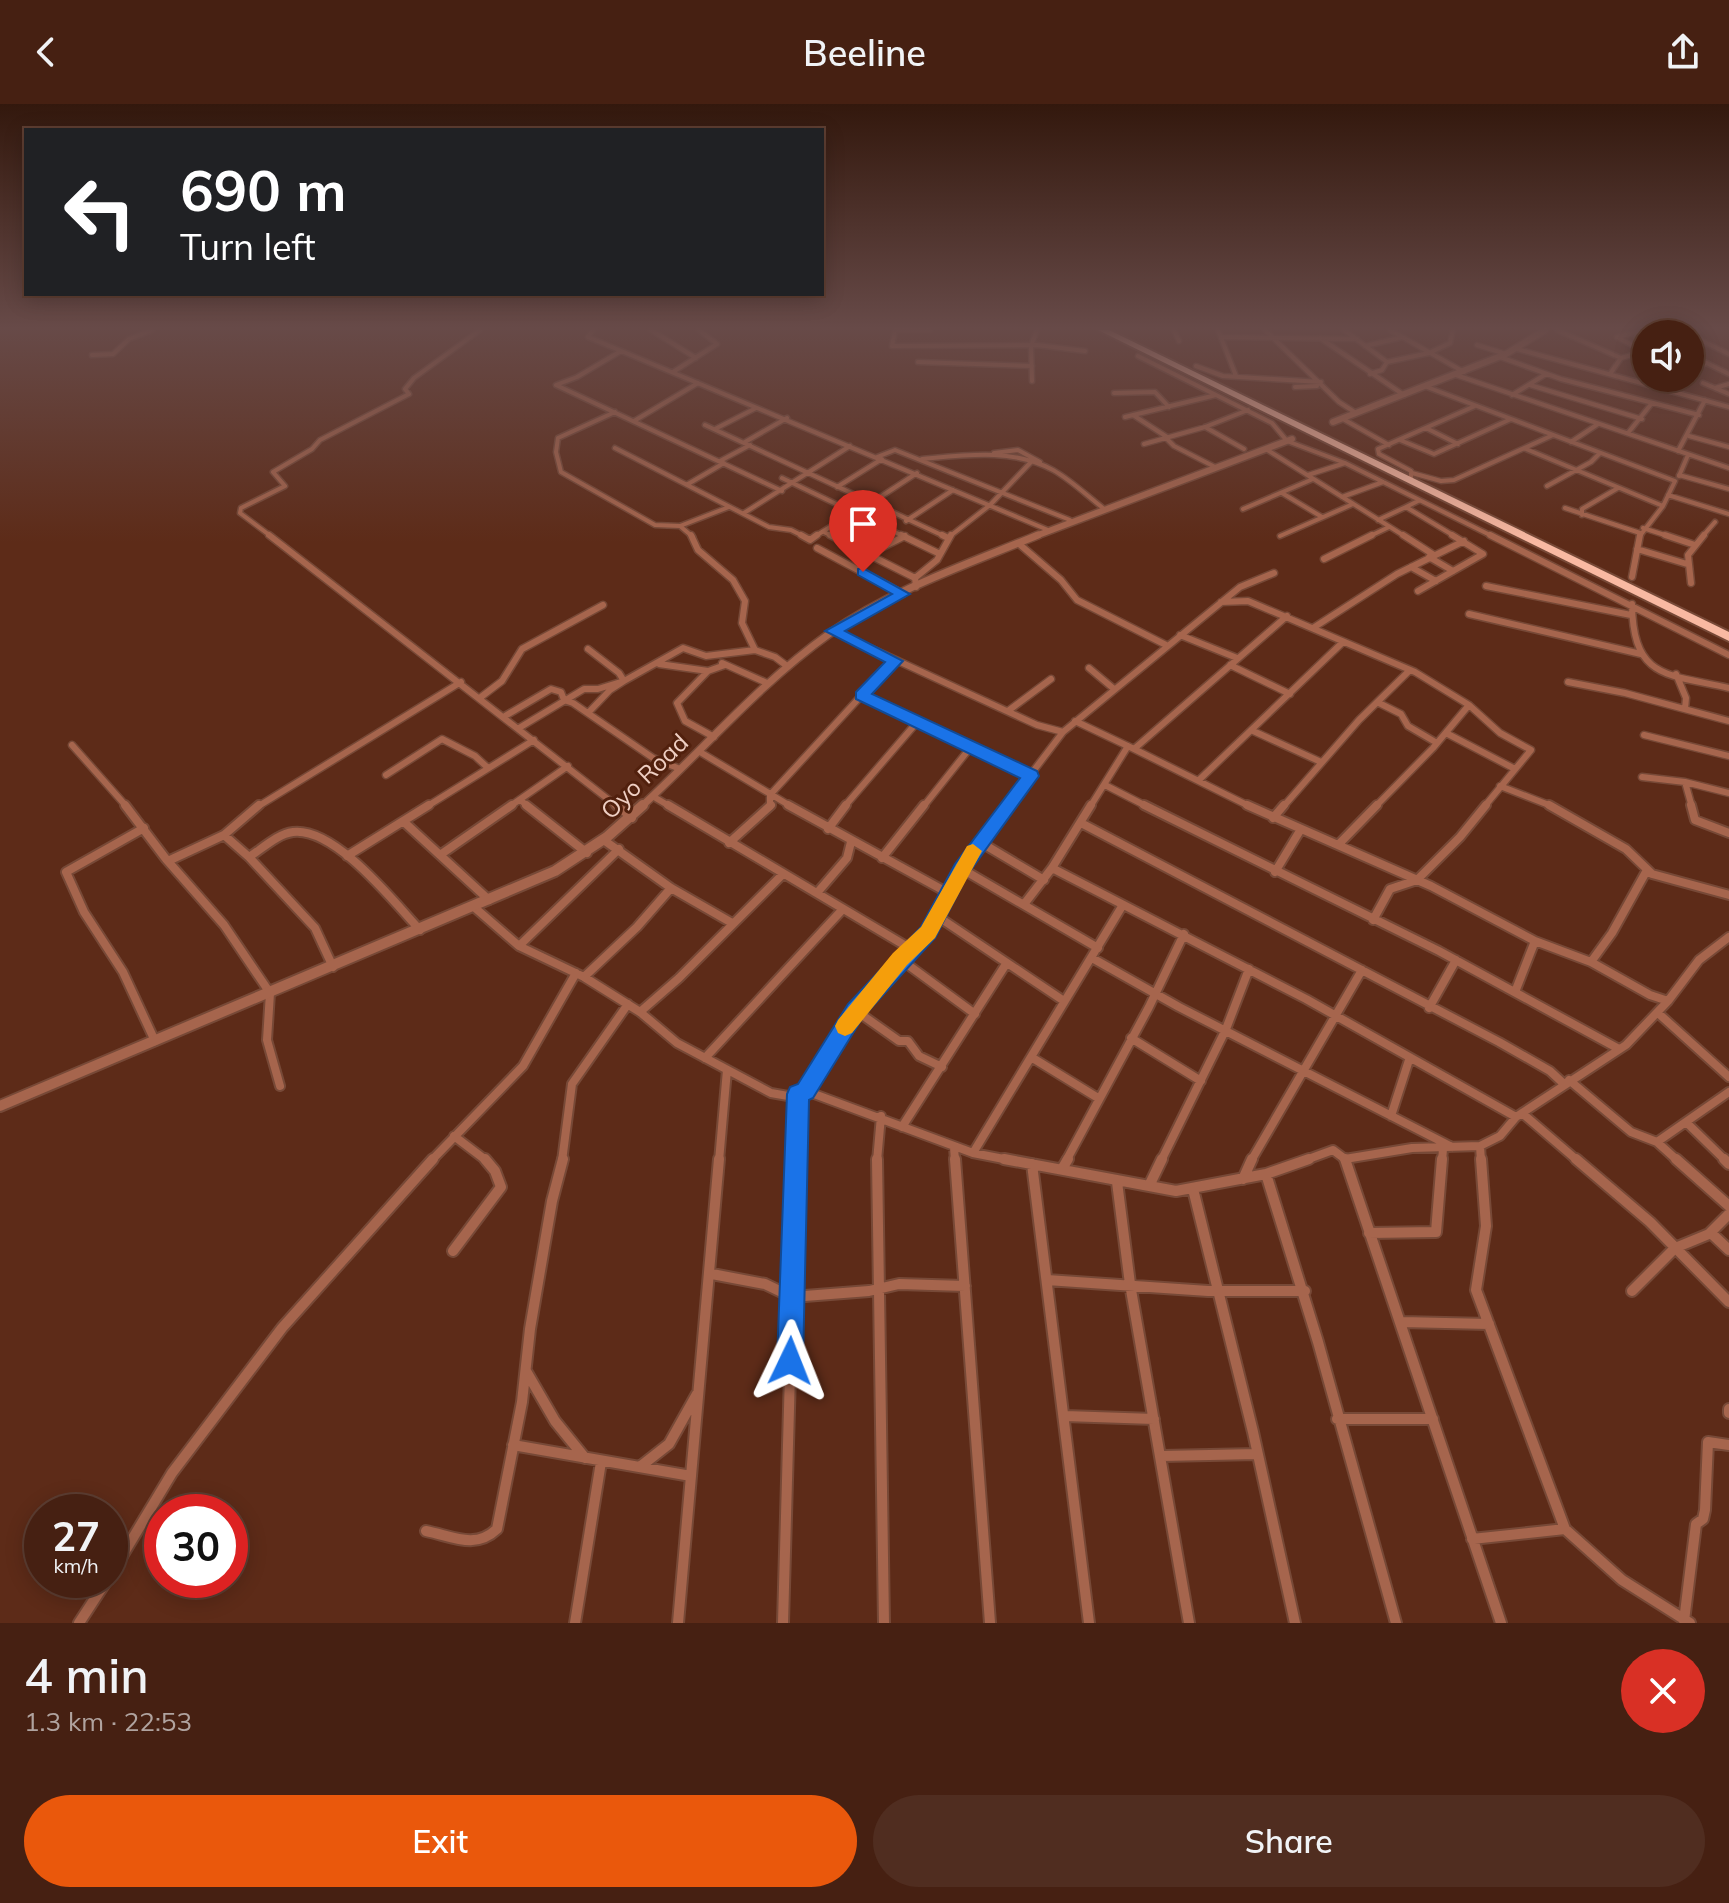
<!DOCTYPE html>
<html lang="en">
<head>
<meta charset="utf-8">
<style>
	body { margin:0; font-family:Mulish,sans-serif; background:#502d20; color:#f1f3f6; height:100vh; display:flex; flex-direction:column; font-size:30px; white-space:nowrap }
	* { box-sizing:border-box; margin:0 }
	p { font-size:26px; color:#b0a39f }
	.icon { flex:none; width:44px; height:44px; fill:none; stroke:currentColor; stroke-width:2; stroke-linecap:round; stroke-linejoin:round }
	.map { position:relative; height:1519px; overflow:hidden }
	.side { display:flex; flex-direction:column; background:#462012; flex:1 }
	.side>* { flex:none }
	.banner { position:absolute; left:24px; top:24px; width:800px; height:168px; border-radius:0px; box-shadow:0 4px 20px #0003,0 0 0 2px #5e3e32; background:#202124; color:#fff; overflow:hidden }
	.tools { position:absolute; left:1632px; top:216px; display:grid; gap:16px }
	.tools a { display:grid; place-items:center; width:72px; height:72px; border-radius:50%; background:#462012; box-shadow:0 4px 20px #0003,0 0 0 2px #5e3e32; font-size:40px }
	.speed { position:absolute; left:24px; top:1390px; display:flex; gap:16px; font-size:40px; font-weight:700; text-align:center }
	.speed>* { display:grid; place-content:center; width:104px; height:104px; border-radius:50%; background:#462012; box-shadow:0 4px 20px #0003,0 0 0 2px #5e3e32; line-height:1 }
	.speed small { font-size:20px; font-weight:400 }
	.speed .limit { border:12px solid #d22; background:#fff; color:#111 }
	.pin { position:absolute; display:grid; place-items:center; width:68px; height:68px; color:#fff; margin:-82px -34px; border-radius:50% 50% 50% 0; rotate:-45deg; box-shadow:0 0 8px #0007 }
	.pin .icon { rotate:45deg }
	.me { position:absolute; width:88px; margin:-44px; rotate:2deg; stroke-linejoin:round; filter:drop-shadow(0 0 6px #0008) }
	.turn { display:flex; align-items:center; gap:28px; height:168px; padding:0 24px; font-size:36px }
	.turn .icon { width:104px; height:104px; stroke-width:2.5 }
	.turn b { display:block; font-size:56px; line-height:68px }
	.round { display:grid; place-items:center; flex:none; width:84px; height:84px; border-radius:42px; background:#502d20 }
	.headline { display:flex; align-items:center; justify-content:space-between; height:136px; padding:0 24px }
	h1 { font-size:48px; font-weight:600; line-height:60px }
	.cta { display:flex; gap:16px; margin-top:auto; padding:16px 24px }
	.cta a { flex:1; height:92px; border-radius:48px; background:#ea580c; color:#fff; font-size:32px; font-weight:600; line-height:92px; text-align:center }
	.cta a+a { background:#502d20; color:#f1f3f6 }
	header { display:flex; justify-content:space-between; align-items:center; height:104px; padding:0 24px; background:#462012; font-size:36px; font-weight:600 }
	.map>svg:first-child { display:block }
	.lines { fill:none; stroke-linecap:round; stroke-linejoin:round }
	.minor-far3-casing { stroke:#774937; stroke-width:7 }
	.minor-far2-casing { stroke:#774937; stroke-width:9 }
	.minor-far1-casing { stroke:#774937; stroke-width:12 }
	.minor-casing { stroke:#774937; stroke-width:14 }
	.tertiary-far2-casing { stroke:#774937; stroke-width:9 }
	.tertiary-far1-casing { stroke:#774937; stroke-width:10 }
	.tertiary-casing { stroke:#774937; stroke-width:14 }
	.motorway-casing { stroke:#774937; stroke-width:4 }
	.minor-far3 { stroke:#a6654d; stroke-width:4 }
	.minor-far2 { stroke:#a6654d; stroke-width:6 }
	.minor-far1 { stroke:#a6654d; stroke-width:8 }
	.minor { stroke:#a6654d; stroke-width:10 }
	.tertiary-far2 { stroke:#a6654d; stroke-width:6 }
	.tertiary-far1 { stroke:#a6654d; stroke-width:7 }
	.tertiary { stroke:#a6654d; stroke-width:10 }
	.motorway { fill:#f9b9a2; fill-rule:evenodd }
	.route { fill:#1a73e8; stroke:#114b97; stroke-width:2 }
	.slow { fill:#f59e0b }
	.labels { text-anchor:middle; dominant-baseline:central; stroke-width:6; stroke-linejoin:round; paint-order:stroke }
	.street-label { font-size:24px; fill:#efcfc3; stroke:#51200d }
</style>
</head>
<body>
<header><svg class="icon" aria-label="back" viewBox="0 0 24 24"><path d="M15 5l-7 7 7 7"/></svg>Beeline<svg class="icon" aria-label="share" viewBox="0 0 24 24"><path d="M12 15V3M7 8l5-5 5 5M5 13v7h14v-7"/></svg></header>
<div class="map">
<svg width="1729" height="1519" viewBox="0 0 1729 1519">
	<rect width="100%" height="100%" fill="#5d2b18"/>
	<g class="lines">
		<g class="minor-far3-casing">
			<path id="minor-far3" d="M593,226L588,233L1048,426
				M651,226L696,254
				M895,226L892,242L1037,241L1085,247
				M898,226H930
				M1174,226L1179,237
				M1218,226L1236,272
				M1265,226L1339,298L1356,309
				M1344,226L1387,258
				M1390,226L1464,268
				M1557,226L1621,254
				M1690,231L1729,250
				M1221,233L1357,235
				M1617,233L1643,247
				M1617,233L1645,226
				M1320,234L1404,291
				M1477,241L1506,250
				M1365,242L1399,234
				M1517,245L1729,303
				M621,247L577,273L556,281L782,387
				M92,251L113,250L129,235L152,226
				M1690,251L1729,270
				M1138,252L1272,319L1287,337L1345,359L1494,433
				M1500,253L1561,275L1699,311
				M918,258L1032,262
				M1196,262L1223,272L1321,278
				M1690,263L1707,259
				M673,268L717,240L699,226
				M1370,270L1382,266L1387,258L1429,249L1450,239L1453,226
				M1610,270L1621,254L1646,247
				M1456,271L1729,364
				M1032,277L1031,242L1037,226
				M1703,279L1729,290
				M1530,281L1642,315
				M1295,283L1317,282
				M1427,283L1675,377L1663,402L1639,433
				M1715,284L1729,280
				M1114,289L1155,288L1169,303
				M1512,291L1546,270
				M615,308L558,334L556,348L561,368L655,421L680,422L729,403
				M1133,311L1167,333
				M1125,313L1216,291
				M1343,315L1389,341
				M634,317L698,279
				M705,321L946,433
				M1205,323L1244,345
				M1426,324L1458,340
				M715,325L756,304
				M1628,329L1652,299
				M1689,332L1729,343
				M1165,333L1174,342L1217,364
				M1400,336L1434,350L1511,315
				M745,338L787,314
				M1571,338L1598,320
				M1144,340L1205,323L1248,306
				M615,344L769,423L791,426L805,433
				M1266,345L1406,433
				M1526,345L1663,402
				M1678,347L1705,296
				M994,349L1018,346L1040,358
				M877,353L895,346L1070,416
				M922,355C965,351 1013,344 1053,366C1071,376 1086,391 1103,404
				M720,357L750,341
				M1412,369L1441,377L1454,376L1553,331
				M1308,371L1345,359
				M1679,371L1729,385
				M1679,372L1688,351
				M782,374L905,433
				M1411,374V367L1379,350L1378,345L1475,302
				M688,380L724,359
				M1547,382L1591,358L1600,349
				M837,383L882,355
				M1282,389L1322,413
				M1668,391L1729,410
				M1342,393L1383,378
				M1418,397L1406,403L1456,433
				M871,399L917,369
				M1565,404L1640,429
				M1243,405L1313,375
				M744,409L850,342
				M1582,411V405L1618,384
				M1378,416L1406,403
				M906,417L953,386
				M680,422L693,433
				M1643,424L1671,433
				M824,428L834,433
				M1280,432L1353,400
				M272,433L240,409L241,404L285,382L273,368L312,345L320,336L409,290L405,285L414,274L480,226
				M814,433L854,408
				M949,433L990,401L1031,358
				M1368,433L1389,423
				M1702,433L1715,418"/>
		</g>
		<g class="minor-far2-casing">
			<path id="minor-far2" d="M269,431L618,703
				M691,431L698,446L733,476L745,497L742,519L755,546L775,553L787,562
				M801,431L810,436L817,431
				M830,431L915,474
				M901,431L940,450
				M942,431L948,434
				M1403,431L1434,451
				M1490,431L1729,551
				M1665,431L1695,441
				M1018,439L1061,476L1077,496L1166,541
				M817,444L903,490
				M1637,445L1687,460
				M869,450L905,432
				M1429,453L1453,467
				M1324,455L1372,431
				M1411,463L1436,477
				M1632,473L1640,431
				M1691,479L1688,451L1704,431
				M1486,482L1631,511
				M916,483L915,474L937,456L951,431
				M1418,487L1483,450L1452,431
				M1221,498L1248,497L1415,568L1469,601L1500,629L1531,646L1484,703
				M1632,500C1633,576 1668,570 1729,584
				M1469,510L1641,550
				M1313,524L1397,470L1464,437
				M833,527L1037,621L1063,628L1240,483L1274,469
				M1180,531L1237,554
				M588,545L619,569L624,577L610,586L588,609
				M895,557L861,592L1031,672
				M722,559L767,579
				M659,560L708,567
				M1230,561L1290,590
				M1089,564L1114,585
				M1676,570L1686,594L1685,605
				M1568,578L1625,589L1729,617
				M481,593L502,577L522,545L603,501
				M1379,599L1401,610L1408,622L1437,639
				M1008,607L1051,575
				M505,612L551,585L561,588L564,596L573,599L653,654L680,665
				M1075,617L1134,645L1287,512
				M519,624L584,585H598L624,577L683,544L706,552L755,546
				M1251,626L1321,658
				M1446,629L1515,665
				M1644,631L1729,652
				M714,633L685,617L677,599L708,567L725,561
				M72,641L127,703
				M1134,645L1251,703
				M700,648L792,703
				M386,671L442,635L475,652L488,664
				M1642,673L1685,678L1729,689
				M1199,676L1343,538
				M1685,678L1692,703
				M1105,681L1148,703
				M1500,682L1554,703
				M654,693L671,703
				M520,696L529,703
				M257,703L461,578
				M426,703L534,636
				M509,703L568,662
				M770,703V691L861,592
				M844,703L918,617
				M923,703L970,644
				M1006,703L1063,628
				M1090,703L1128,642
				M1283,703L1359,616L1410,566
				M1375,703L1433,644L1469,601"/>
		</g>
		<g class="minor-far1-casing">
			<path id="minor-far1" d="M125,701L166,755L224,821L270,889L267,936L280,982
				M526,701L587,749
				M616,701L632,714
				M668,701L911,845
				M788,701L950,790
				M1144,701L1439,847L1619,945
				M1247,701L1431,782L1535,837L1591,858L1650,891L1668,897
				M1549,701L1626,745L1652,770L1729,791
				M1691,701L1695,716L1729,729
				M1273,714L1284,701
				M404,718L489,796
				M1081,719L1499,938L1550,967L1564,980
				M144,724L66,768L84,808L123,868L155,937
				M828,725L846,701
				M224,731L249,753L315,824L333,863
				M605,737L671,784L732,819
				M980,738L1044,776
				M729,739L771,701
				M1338,741L1377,701
				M440,751L512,701
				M347,752L429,701
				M249,753C262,745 277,730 293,728C335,723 393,797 420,826
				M882,754L924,701
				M168,757L224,731L259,701
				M1052,764L1306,895L1516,1013
				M962,765L1098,844
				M1275,768L1301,725
				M817,789L847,754L851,738
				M1025,799L1052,764L1091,701
				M474,803L519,842L584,873L640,908L677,939L771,989L788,992L806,987L973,1049L1014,1057
				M937,812L1064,897
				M1373,816L1390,785L1417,776L1460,733L1486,701
				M519,842L619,745
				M1092,854L1179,903L1452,1043
				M900,855L975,910
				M1591,858L1612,829L1647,766
				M584,873L637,823L671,784
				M1515,888L1535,837
				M1429,904L1456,856
				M855,906L899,937H908L919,952L942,963
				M640,908L679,874L783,770
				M1658,909L1729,973
				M1131,934L1201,977
				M1031,953L1098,994
				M705,954L842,806
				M1569,976L1631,1028L1657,1038L1729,988
				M806,987L855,906L928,828L980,738L1008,701
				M1522,1009L1578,1057
				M1391,1012L1409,956
				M1687,1019L1726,1057
				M902,1023L1006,860
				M454,1032L487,1057
				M1657,1038L1678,1057
				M1480,1042L1481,1057
				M954,1043L955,1057
				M973,1049L1121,804
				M431,1057L523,962L576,869
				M562,1057L572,980L628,900
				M719,1057L727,966
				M796,1057L798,990
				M877,1057L881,1012
				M1066,1057L1149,903L1184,830
				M1161,1057L1226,925L1249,865
				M1251,1057L1362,866
				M1303,1057L1333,1046L1345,1055L1412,1044L1480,1042L1500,1032L1516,1013L1626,941L1668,897L1699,856L1729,833
				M1442,1057L1443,1045"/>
		</g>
		<g class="minor-casing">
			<path id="minor" d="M877,1055L884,1519
				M955,1055L990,1519
				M1004,1055L1176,1087L1266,1070L1309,1055
				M1345,1055L1501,1519
				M1481,1055L1486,1122L1476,1186L1565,1425
				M1576,1055L1650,1118L1729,1198
				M1676,1055L1729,1102
				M1724,1055L1729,1060
				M1032,1060L1089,1519
				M1062,1065L1068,1055
				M1266,1070L1318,1238L1396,1519
				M1243,1075L1252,1055
				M1117,1078L1130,1180L1189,1519
				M1149,1082L1162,1055
				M1193,1085L1253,1328L1295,1519
				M1369,1129L1436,1128L1442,1055
				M1711,1129L1729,1146
				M453,1147L501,1083L495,1067L485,1055
				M712,1170L765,1180L792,1193L869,1187L899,1180L965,1182
				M1047,1176L1208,1187H1305
				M1632,1187L1675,1144L1709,1130L1729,1110
				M1402,1218L1489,1220
				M526,1267L555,1317L585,1354
				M1729,1305V1309
				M1065,1312L1154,1315
				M1337,1315H1433
				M513,1341L691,1372
				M1162,1352L1257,1350
				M641,1362L669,1340L697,1290
				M426,1427C452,1432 475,1446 497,1425L522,1298L530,1225L552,1097L563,1055
				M1472,1435L1565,1425L1622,1476L1690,1519
				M110,1472L172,1369L282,1224L433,1055
				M1684,1517L1696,1420L1703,1415L1705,1406L1708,1338L1729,1341
				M79,1519L107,1476
				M575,1519L601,1358
				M678,1519L719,1055
				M783,1519L796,1055"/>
		</g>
		<g class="tertiary-far2-casing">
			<path id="tertiary-far2" d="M1333,318L1506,250L1545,226
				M1033,433L1292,335"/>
		</g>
		<g class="tertiary-far1-casing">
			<path id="tertiary-far1" d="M641,703C704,645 759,580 829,530C891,486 968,460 1038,431"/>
		</g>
		<g class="tertiary-casing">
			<path id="tertiary" d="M0,1002L555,767L607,733L643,701"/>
		</g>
		<g class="motorway-casing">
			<path id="motorway" d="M1098,226H1109L1729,528V537Z"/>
		</g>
		<use href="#minor-far3" class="minor-far3"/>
		<use href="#minor-far2" class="minor-far2"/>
		<use href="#minor-far1" class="minor-far1"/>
		<use href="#minor" class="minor"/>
		<use href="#tertiary-far2" class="tertiary-far2"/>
		<use href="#tertiary-far1" class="tertiary-far1"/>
		<use href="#tertiary" class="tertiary"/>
		<use href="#motorway" class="motorway"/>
	</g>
	<linearGradient id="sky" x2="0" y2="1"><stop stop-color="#33180d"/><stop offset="0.51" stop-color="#674a48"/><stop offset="1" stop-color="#674a48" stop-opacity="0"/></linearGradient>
	<rect width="1729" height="439" fill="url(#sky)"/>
	<path class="route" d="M863,464L910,490L845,527L903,557L872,590L1037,667L1039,672L968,770L935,834L863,913L813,994L809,996L803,1257L799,1266L790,1269L781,1266L777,1257L787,990L790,983L798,980L848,900L921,823L955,760L1020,674L856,595V588L885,558L825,527L892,490L858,471V465Z"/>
	<path class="slow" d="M973,740L982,747L935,834L907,861L852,929L845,932L838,929L835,922L838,916L893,849L921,823L967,742Z"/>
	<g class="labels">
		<g class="street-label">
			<text transform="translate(644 672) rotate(-44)">Oyo Road</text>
		</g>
	</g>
</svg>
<div class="tools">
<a><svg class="icon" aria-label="sound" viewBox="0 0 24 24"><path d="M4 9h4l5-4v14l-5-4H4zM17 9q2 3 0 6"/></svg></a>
</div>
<div class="speed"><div>27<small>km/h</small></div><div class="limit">30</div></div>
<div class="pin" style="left:863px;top:468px;background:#d93025"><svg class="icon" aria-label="arrive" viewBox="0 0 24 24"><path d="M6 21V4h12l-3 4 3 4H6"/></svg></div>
<svg class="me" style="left:790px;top:1257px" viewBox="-20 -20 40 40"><path d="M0-17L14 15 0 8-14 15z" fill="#1a73e8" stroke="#fff" stroke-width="4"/></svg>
<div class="banner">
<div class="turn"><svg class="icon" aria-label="left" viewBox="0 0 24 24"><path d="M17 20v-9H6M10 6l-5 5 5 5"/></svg><div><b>690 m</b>Turn left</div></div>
</div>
</div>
<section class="side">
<div class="headline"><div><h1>4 min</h1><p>1.3 km · 22:53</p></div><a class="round" style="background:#d93025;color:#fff"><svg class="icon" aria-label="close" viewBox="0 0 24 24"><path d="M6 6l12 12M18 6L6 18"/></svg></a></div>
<div class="cta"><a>Exit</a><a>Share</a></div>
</section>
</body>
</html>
